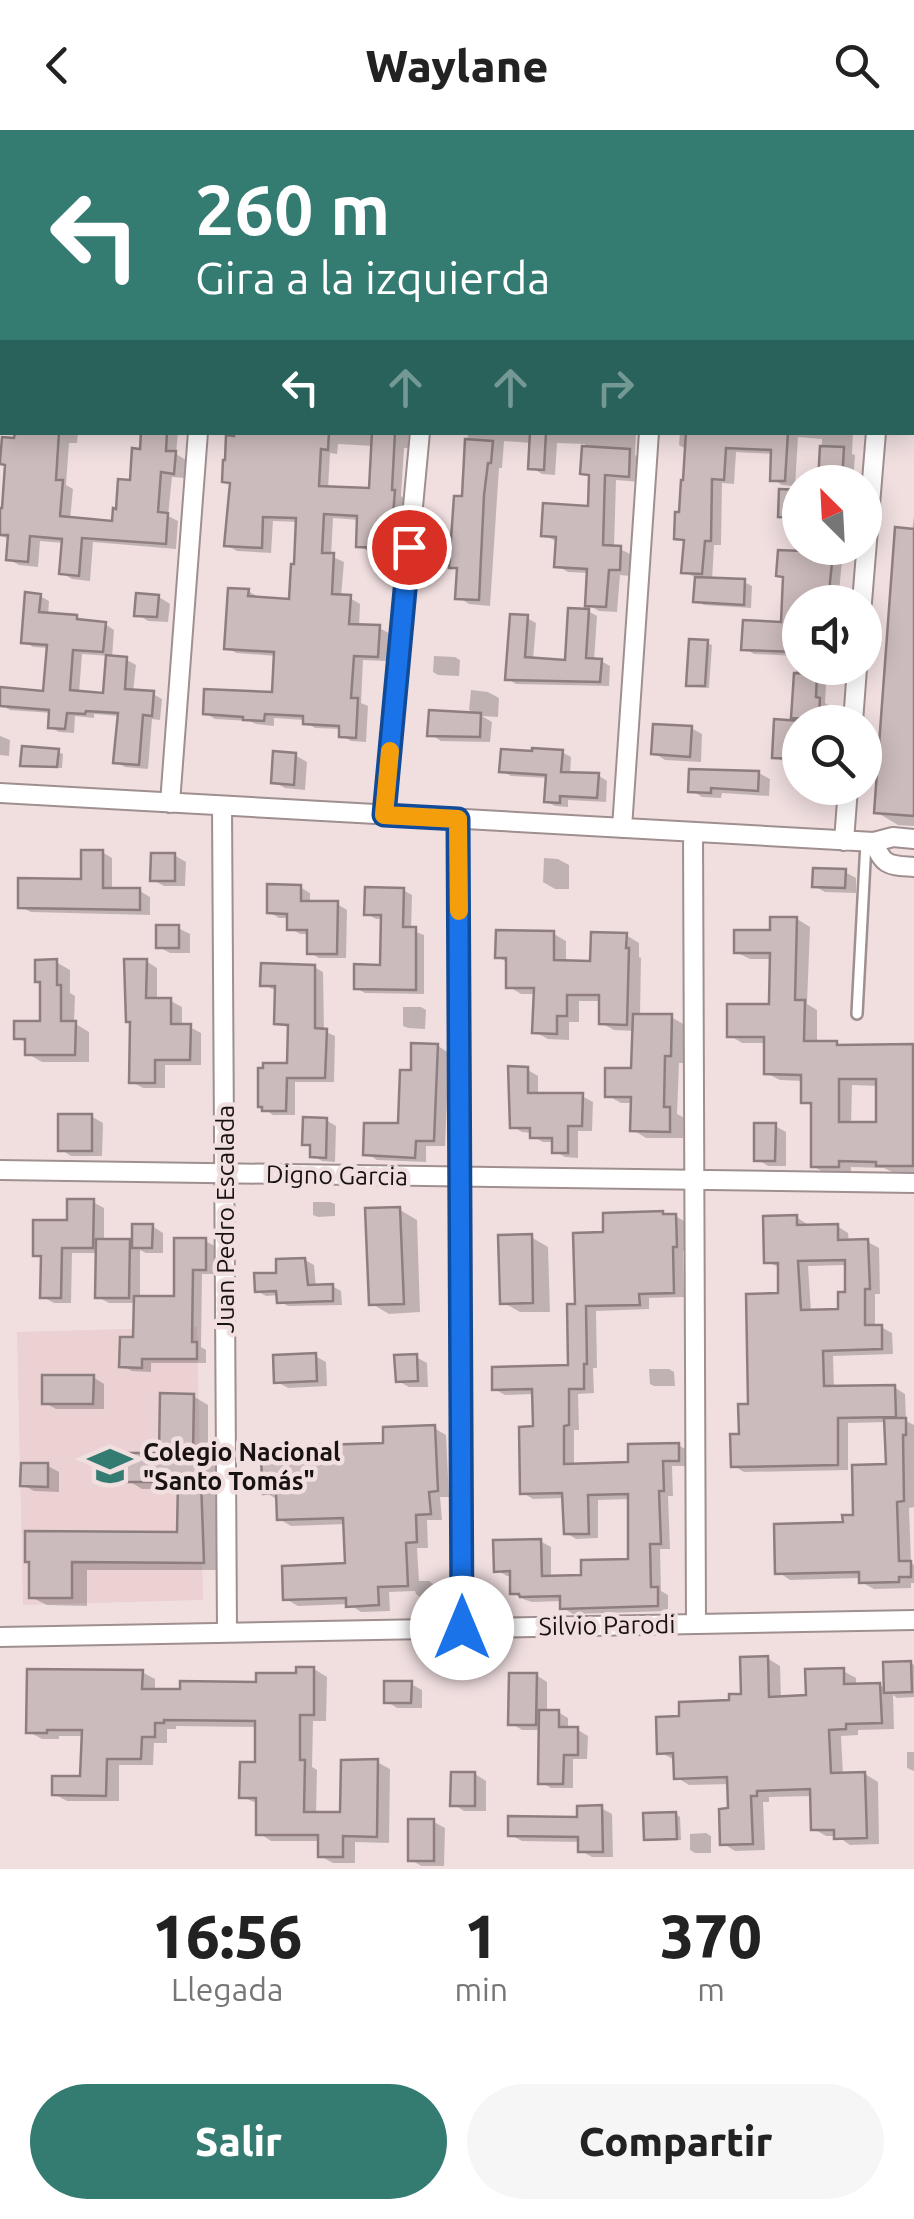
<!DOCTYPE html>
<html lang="es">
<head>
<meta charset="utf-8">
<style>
	body { margin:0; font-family:Ubuntu,sans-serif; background:#f6f6f6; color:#222; height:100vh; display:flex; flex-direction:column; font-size:38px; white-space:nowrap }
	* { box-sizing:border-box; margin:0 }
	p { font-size:32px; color:#767676 }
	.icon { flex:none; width:55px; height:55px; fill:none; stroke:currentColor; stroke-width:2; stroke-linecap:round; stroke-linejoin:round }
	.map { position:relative; height:1739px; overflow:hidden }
	.drawer { display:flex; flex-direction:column; background:#fff; flex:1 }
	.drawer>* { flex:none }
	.top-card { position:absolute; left:0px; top:0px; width:915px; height:305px; box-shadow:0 5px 25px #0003; background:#347b72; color:#fff; overflow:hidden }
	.needle { width:65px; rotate:336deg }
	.buttons { position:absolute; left:782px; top:335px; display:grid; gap:20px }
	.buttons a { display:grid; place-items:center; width:100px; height:100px; border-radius:50%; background:#fff; box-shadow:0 5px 25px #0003; font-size:50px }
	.pin { position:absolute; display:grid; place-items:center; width:85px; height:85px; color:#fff; margin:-42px; border:5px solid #fff; border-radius:50%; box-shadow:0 2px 10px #0007 }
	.me { position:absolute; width:110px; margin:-55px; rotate:0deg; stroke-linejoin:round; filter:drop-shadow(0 0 8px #0008) }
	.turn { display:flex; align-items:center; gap:35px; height:210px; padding:0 30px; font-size:45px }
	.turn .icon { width:130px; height:130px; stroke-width:2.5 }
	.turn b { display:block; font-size:70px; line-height:85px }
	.lanes { display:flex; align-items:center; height:95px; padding:0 30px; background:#0003; justify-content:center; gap:50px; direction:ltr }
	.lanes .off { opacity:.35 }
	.eta { display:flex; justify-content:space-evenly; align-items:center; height:170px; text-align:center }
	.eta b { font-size:60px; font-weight:800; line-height:70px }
	.primary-button { display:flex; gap:20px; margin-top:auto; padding:20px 30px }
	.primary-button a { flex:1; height:115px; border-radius:60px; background:#347b72; color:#fff; font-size:40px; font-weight:800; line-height:115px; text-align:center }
	.primary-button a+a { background:#f6f6f6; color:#222 }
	header { display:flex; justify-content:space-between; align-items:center; height:130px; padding:0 30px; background:#fff; font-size:45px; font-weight:800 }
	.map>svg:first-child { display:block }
	.built { fill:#ebd1d2 }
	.shadow { fill:#0003; fill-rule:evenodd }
	.building { fill:#ccbbbc; stroke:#8e7e7f; stroke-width:2.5; fill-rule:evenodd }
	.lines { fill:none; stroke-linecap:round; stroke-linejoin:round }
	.lane-casing { stroke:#9f8f8f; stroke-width:14 }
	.street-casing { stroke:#9f8f8f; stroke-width:22 }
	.lane { stroke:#fff; stroke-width:9 }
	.street { stroke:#fff; stroke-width:18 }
	.route-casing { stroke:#114b97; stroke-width:25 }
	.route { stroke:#1a73e8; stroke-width:18 }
	.slow { stroke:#f59e0b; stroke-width:18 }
	.labels { text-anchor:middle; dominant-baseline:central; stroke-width:9; stroke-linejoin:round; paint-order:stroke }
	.street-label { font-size:25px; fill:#181212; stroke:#f1dfe0 }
	.poi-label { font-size:25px; font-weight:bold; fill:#181212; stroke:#f1dfe0; text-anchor:start }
</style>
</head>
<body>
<header><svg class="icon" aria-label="back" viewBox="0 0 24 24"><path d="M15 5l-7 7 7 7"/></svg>Waylane<svg class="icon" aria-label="search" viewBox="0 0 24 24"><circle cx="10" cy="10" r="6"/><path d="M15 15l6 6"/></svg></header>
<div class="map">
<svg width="914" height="1739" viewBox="0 0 914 1739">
	<rect width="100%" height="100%" fill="#f1dfe0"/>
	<path class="built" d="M197,1197L203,1470L23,1475L17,1202Z"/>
	<path class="shadow" d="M0,0H13V2H2V33H0Z
		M339,0H361L360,2H339Z
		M435,0H504V2H439Z
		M600,0H626L630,2H600Z
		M0,122H2V159L0,158Z
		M17,302H78L77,313H69L66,355L73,359L70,390L114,393L142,321L144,302H178L176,324L186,330L185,348L172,347L168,386L178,391L176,419L93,412L90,451L72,449L62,443L64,413L40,411L38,437L19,435L8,429L10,409L0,406V380L4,381Z
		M228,302L409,303L408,318H404L401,366L404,368L403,390H398L396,423L368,421L358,415L360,390L333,388L331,426L344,432L341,467L350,468L360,474L359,497L379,498L389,503L387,531L363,530L361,573L368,576L366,612L351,611L341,605L342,599L315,598L305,592V590L274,588V596L256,594L249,591L215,589L205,583L274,565L277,526L236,523L226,517L248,461L258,467L292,471L299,392L273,391L271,423L237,421L226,415L232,355L224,351ZM338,314L374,316L371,361L328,359L330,323L337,324Z
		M468,302H636L635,325L641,328L640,352L616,350L614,418L620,419L632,425L630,446L620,445L617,482L599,481L587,474L589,443L568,442L556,435L558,412L543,405L590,378L592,348L583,343L585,314L557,313L555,345L542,344L531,337L532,313L504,311L502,338H499L490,476L469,474L458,467L459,441L451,437L464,369Z
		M680,302H853L852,324L855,325L853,352H821L822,309L798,307L795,356L782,355L772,349L774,324L736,322L734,354L722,353L721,415H714L712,450L744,452L752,456L751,478L704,475L696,471L697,448L684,442L686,413L676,408L688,320L679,315Z
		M800,363V392H790L780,386Z
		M914,386V696L898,695L876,682Z
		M806,418H837V428L842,431L838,472H800V538H827L825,573L830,576L829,592H800V633L784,632L774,626L794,593L797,526L754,524L744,518L783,495L785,449L779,445L806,424Z
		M40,466L49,471L48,485L76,487L86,493L105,494L114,500L112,528L127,530L136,535L133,562L153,564L162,569L160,590L152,589L148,639L125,637L116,632L120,586L94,584V588L75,586L74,603L59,602L50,597L52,583L10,580L1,575L46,563L49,518L33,517L24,511ZM82,524L109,526L106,565L79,563Z
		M159,467L170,474L168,492L148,491L137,484Z
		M588,481L597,486L594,531H601L610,536L609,556L516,554L508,549L527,488L536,493L533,530L567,532Z
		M707,513L712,515L709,558L694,557L689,554Z
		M434,526L455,527L460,530L459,546L438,545L433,542Z
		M471,560L488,562L499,568L498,587L482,586L492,592L490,612L441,611L430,604L479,585L469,580Z
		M691,598L702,604L701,632L665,630L654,623Z
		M0,606L10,610L9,626L0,625Z
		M58,622L63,624L62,638L28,637L23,635Z
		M562,622L571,627L570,645H598L607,651L606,672L568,670V677L555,676L546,671L548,648L511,646L502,641Z
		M295,625L307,632L305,660L285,658L274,652Z
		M759,643L770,649L769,666L722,663L721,668L702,667L691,660Z
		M102,722L112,728V760L140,761L150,767V785L31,782L21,777L84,751Z
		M174,725L186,732L185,756H164L153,750Z
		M544,728L558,729L569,735V759H555L543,752Z
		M845,742L856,748V763L825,762L814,756Z
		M300,757L310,763V774H337L347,780L346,828H319L309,822L310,804H300L290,798V788H279L269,782Z
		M403,760L412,765L411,800L424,805V864L365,863L356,858L383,837V789H376L367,784Z
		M797,789L810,797L807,874L817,880V914H837L843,917H914V1042H892L884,1038L851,1037V1044H826L813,1036V977L804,971V951L780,950L766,943L767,913H742L729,905L771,877L772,829H750L736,822ZM852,955L879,956L878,995H851Z
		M178,798L190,804V823H170L159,817Z
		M554,804L566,811V833H593L626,805L639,813V827L641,828L640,886L671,887L685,895L684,933H679L677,984L683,987V1008H646L633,1000V973H621L607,965L634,941L635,901L614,900L601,893V871H579V892H569V910L548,909L535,902L536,864H521L508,856V833L498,827Z
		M146,831L157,838V871H171L182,877V897H190L201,903V935H165V958H143L132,952V893Z
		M56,832L70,840V863L75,866L74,893L89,902V932H42L28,924V914L17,907L42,893Z
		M314,837L323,842L324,901L335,906L334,952H295V985H273L260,976L290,936V898L277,893V859H272L263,854Z
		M403,877H421L426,880L425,899L408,898L403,896Z
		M438,916L449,923L445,1016H426V1032L377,1030L366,1023L401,996L413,943Z
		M528,940L538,946V965L582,966L593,972L592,1001H578V1028L565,1027L555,1021V1012H543L532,1006V1003L522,1002L512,996Z
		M91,986L103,993L102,1026H71L60,1019Z
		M326,990L336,996L335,1032L322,1031L313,1026V1018L305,1013Z
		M775,996L786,1002V1036H768L757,1029Z
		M93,1072L104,1078V1111H129L134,1114L152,1096L163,1103V1123H146L140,1120V1168H176L205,1111L215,1116V1144H202L201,1217L206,1220V1233H151V1242L132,1241L122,1236L135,1209L136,1173H109L98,1167V1123H72L71,1173H54L43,1167V1129L36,1124Z
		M313,1072H330L335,1074V1086L318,1087L313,1085Z
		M400,1080L417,1090L420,1182L389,1184L372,1174Z
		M675,1086L686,1092V1121H683L684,1167L649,1168V1179L596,1181L597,1238H593L594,1263L578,1264L579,1300H574V1336L630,1335L678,1315L689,1321V1336H672L673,1366H668L670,1419H660L661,1461L668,1465V1481L573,1484L563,1478L562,1471L532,1472L523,1469L513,1463L512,1446H507L496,1440L540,1411L551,1417V1448H584L631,1431V1369L598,1370V1408L576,1409L566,1403L565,1368L533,1369L523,1363L535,1299L534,1264L505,1265L494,1259L570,1238L577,1176L606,1104L667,1087Z
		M796,1087L807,1094L808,1097L837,1096L848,1103L849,1112H868L879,1118L880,1164H875V1197H881L892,1203L893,1224L833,1226L834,1259L894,1257L905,1264L906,1291L914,1295V1377L909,1378L911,1433L914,1435V1453H911V1458L874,1459L861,1452V1448L790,1450L778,1442L856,1387L888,1336L887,1292L848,1293V1340L744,1342L734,1336L781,1166L780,1138L766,1131ZM847,1135L848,1164L841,1181L811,1182L808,1136Z
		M531,1107L548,1117L550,1182H520L502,1172Z
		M305,1130L314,1135L316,1157L332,1156L341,1161L342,1175L288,1176L279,1171V1165L266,1166L257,1161Z
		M315,1226L326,1232L327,1256L288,1258L277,1252Z
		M416,1227L427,1233L428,1257H409L398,1251Z
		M649,1239H669L674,1242L675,1256H654L650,1254Z
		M93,1247L104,1254V1279H56L45,1273Z
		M193,1266L208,1275V1330L215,1334L219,1440H87V1476L47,1475L31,1467L28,1404H180V1359H142L127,1350L162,1325Z
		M434,1298L446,1305L449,1367H440L442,1390H427L428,1418H417L419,1451H429L433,1454L434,1466L420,1467L416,1464L415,1461L389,1462L390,1481L361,1482L349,1474L298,1476L286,1469L347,1436L346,1394L291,1396L279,1389L278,1370L265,1362L323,1329L386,1315Z
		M48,1336L59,1342V1362L34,1361L23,1355Z
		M767,1528L780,1536L781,1569L809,1568L843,1541L856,1548V1556L880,1555L886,1559L911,1533L914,1535V1567L897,1568L893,1565L894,1599L858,1600V1605L841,1606L843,1645L865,1644L878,1652L879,1714L850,1715L837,1706H826L814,1699L813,1666L769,1667V1672H763L765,1720L735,1721L722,1713L730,1681V1654L689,1655L676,1647L675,1630L659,1622L682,1589L732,1572L743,1566Z
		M314,1539L327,1547L326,1591H313L312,1637L317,1640L316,1685H343L377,1632L390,1639L389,1713L355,1712V1733H333L320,1726L321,1711H271L259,1703V1674L242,1667L257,1634L258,1597L176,1596V1599H167V1613H154L153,1635H119V1671H67L54,1664L83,1648L84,1606H59V1609H42L29,1602L142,1542L155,1549V1562L258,1554L298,1546Z
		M536,1545L547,1552V1582H558L568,1588V1600H578L588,1606L587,1629H573V1658H551L541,1652V1600H522L511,1593Z
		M411,1554L422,1560V1578H397L386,1571Z
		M907,1622H914V1641L907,1638Z
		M475,1644L486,1651V1681H464L453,1674Z
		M601,1678L612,1684L613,1727H592L581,1721V1712L522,1711L511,1705L579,1689Z
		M676,1684L680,1687L681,1710L651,1711L647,1708Z
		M434,1692L445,1698L444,1736H421L410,1729Z
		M706,1703L711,1706V1723H695L690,1720V1704Z"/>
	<path class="building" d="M15,302H59L56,350H63L60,386L112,391L113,378L116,379L118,349L130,350L132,318L140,319L141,302H167L166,321H176L174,344L161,342L158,382L168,383L166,414L82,408L79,446L59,444L62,409L30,406L28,432L6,430L8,405H0V378H2L5,335L0,334V331L2,307L14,308Z
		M234,302H329L328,320L321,319L319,356L369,358L372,302H395L392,360H395L393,386H389L387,418L356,417L357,386L324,384L322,423H334L332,464L351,465L349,494L380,495L378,527L354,526L351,568H358L356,608L339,607V596L303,594V586L265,584L264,591L243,590V587L203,584L204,559L272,562L274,522L224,519L228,458L249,459L248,466L289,469L291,434H294L296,388L263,387L262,418L224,416L230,353L222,352L223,330H225L226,305L234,306Z
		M530,302H546L544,340L528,339Z
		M686,302H788L785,351H770L771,320L726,318L724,350L712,349L711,411H705L702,444L681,443L684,410L674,409L675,382H679L681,350H683Z
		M465,309L493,311L491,333H488L484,365L479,470L455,469L457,438H449L454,366H462Z
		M582,316L630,319L629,347L605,345L603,415L621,416L620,440H609L606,477L585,476L587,439L554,437L556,407L541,406L543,373L588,376L589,345L580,344Z
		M820,316L844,317L842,352H818Z
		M779,359L800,360V388L778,387Z
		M895,397L914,399V686L874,683Z
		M804,418H828L827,422L833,423L828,472H799L796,522L741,520L743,490L781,492L783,447L776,446L778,420L803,421Z
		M695,447L745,449L744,475L693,472Z
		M25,462L41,464L39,482L77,485V489L106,492L103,522L73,520L70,560L103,563L106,525L127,527L125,559L154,561L152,586L143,585L139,635L113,633L118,583L86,581L85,584L67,583L65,599L48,598L49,580L0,576V557L43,561L47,515L21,513Z
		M136,463L159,465L157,487L134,486Z
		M568,478L589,479L586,528L602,529L600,552L505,550L510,484L528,485L525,527L565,530Z
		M689,509L708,510L705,556H686Z
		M794,543L817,544L816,567L820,568L819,589L791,588Z
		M429,580L481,583L480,607L427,606Z
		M774,589L800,591V629L772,628Z
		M653,594L692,596L690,627L651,624Z
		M22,616L59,619L57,637L20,636Z
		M532,618L563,620L561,642L599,643L597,668L560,666V673L544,672L546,645L499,642L501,619L532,621Z
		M273,621L296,623L294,655L271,653Z
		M689,639L759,641L758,661L711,658V663L688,662Z
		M81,720H103V758H140V780L18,778V748L81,749Z
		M151,723H175V751H150Z
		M813,738L846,739L845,758L812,757Z
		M267,754L301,755V771H338L337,824H307V800H287V784L267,783Z
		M365,757L404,758L403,797H416V860L354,859V834L380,835L381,785H364Z
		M770,787H797L795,870H805L804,911H837V915L913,914V1036H876V1032L839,1031V1037H811V973H801V945L764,944V907H727V874H769V870L770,823H734V800H770ZM839,949H876V992H839Z
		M156,795H179V818H156Z
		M496,800L554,801V830L590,831L591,802L627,803L626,818H629L627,895L599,894V865H567V886H557V904L532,903L534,858H506V828H495Z
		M57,829V855H61V891H76L75,925H25V909H14V891H40V852H35V830Z
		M124,829H147L146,868H171V894H191L190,930H155V953H129L130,892H126Z
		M261,833L315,835V898L327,899L325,948H287L286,981H262V977H258V938H263V933H287L288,895L274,894L275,856H260Z
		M633,884H672L671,926H665L664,977H670V1002L630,1001L631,967H605V938H631Z
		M411,913L438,914L434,1011H416L415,1028L363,1025L364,993H398L400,940H411Z
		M508,936L528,937V963H583L582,996H568V1023H552V1008H530V998H510Z
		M58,984H92V1021H58Z
		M303,987L327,988L326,1028L310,1027V1015H302Z
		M754,993H776L775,1031H754Z
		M67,1069H94L93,1118H62L61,1168H40L41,1126H33V1090H67Z
		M400,1077L404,1174L369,1175L365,1078Z
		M663,1081V1084H676L677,1117H673L674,1163L639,1164L640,1175L586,1176L587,1234H584V1259H569V1295L564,1296V1334L628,1332V1314L679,1313V1331H663L664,1361H659L661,1414H650L651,1457H658V1476L560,1479V1466L520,1467L519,1464H510V1441L494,1442L493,1410L541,1409L542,1446L581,1445V1430L628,1429V1364L588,1365L589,1404H564L562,1363L520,1364L519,1297L533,1296L532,1259L492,1260V1237L568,1235L567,1174H575L573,1103L603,1102V1083Z
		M797,1085V1095L838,1094V1110L868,1109L870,1159H865V1195H882V1219L823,1221L824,1256L895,1255L896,1287L838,1288V1335L731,1337L730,1304H739L738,1274H748L746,1164L778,1163V1133H764L763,1086ZM845,1130V1162H838V1179L801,1180L798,1131Z
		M132,1094H153L152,1118H132Z
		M532,1104L533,1173L500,1174L498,1105Z
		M174,1108H206V1140H193L192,1212H197V1229H142V1238L119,1237L120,1207H133L134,1166H174Z
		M96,1109H130L129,1168H95Z
		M305,1128L308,1155L333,1154V1171L277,1173L276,1161L255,1162L254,1143H276V1129Z
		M316,1223L317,1251L274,1253L273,1225Z
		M417,1224L418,1251L396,1252L394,1225Z
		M42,1245H94L93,1274H42Z
		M160,1263L194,1264L193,1323H200L204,1433L72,1432V1468H29V1432H25V1401L177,1402L178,1352H124V1323H159Z
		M884,1288H906V1305H903L904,1371L897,1372L899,1431H911V1447H899V1452L859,1453V1442L775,1444L774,1394L843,1392L842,1385H853L852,1335L886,1334Z
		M435,1295L438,1361L429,1362L431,1384L416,1385L417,1412L406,1413L408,1456L378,1457L379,1475L346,1477V1468L283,1470L282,1436L345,1433L343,1388L277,1390L276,1363L263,1364L261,1330L321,1327L320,1315L383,1313V1297Z
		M21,1333H48V1357L20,1356Z
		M768,1526L769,1567L806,1565L805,1539L844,1538V1554L880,1553L882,1593L846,1594V1599L829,1600L831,1643L865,1642L867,1708L834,1709V1700H811L810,1659L757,1661V1666H751L753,1714L720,1715L719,1679L728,1678L727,1647L674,1649L673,1623L657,1624L656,1587L679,1586V1572L729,1570V1564H741L740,1527Z
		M911,1531L912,1562L884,1563L883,1532Z
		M296,1537H314V1585H300V1630H305L304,1682H340L341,1630L378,1629L377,1707L343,1706V1727H318V1705H256V1668H239L240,1632H255V1591L164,1590V1593H155V1607H142L141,1629H107L106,1666L52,1665V1646H80L82,1600H47V1603H26L27,1539L143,1540L142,1559H180V1551L256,1552V1543H296Z
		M509,1543H537L536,1595H508Z
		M384,1551H412L411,1573H384Z
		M539,1580H559V1597H578V1625H564L563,1654H538Z
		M451,1642H475V1676H450Z
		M602,1675L603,1722H578V1707L508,1706V1686L577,1687V1676Z
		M676,1682L677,1709L644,1710L643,1683Z
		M408,1689H434V1731H408Z"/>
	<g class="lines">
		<g class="lane-casing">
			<path id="lane" d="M857,884L866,712"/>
		</g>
		<g class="street-casing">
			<path id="street" d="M270,0V2
				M40,2V0
				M514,2V0
				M747,2V0
				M0,184H2
				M912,259L914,260
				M862,472L876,302
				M853,592L857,538
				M0,663L874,712L893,707L914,709
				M170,673L198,302
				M222,676L227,1502
				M384,685L420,302
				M458,689L462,1498
				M622,698L649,302
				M693,702L696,1494
				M844,711L848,658
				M874,712C883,737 890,735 914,737
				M0,1040L914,1053
				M0,1507L914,1490"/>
		</g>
		<use href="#lane" class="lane"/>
		<use href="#street" class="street"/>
	</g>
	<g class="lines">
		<g class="route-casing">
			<path id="route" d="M409,417L384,685L458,689L462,1498"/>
		</g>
		<use href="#route" class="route"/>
		<path class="slow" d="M390,621L384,685L458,689L459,781"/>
	</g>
	<defs>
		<g id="school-bare" transform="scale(3.45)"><path d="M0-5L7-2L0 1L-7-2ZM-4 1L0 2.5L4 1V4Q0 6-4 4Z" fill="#347b72" stroke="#f1dfe0" stroke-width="2.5" paint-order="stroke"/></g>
	</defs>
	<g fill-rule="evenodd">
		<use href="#school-bare" x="110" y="1336"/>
	</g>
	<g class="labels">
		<g class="street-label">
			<text transform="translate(337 1045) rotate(1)">Digno Garcia</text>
			<text transform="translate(225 1089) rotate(-90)">Juan Pedro Escalada</text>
			<text transform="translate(607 1495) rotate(-1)">Silvio Parodi</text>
		</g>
		<g class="poi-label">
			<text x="143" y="1322">Colegio Nacional<tspan x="143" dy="29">"Santo Tomás"</tspan></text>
		</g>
	</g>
</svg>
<div class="buttons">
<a><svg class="needle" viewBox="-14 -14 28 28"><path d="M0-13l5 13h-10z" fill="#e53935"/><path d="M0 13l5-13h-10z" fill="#767676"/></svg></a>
<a><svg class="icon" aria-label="sound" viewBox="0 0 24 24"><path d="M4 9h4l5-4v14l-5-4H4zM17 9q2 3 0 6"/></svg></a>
<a><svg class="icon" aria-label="search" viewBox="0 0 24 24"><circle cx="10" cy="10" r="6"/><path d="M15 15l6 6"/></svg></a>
</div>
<div class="pin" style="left:409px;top:417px;background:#d93025"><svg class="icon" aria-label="arrive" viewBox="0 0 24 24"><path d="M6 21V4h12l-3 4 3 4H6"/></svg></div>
<svg class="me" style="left:462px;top:1498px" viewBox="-20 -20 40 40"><circle r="19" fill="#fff"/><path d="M0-13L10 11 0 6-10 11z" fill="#1a73e8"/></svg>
<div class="top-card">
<div class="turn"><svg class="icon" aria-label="left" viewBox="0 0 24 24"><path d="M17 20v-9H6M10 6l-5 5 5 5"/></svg><div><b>260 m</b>Gira a la izquierda</div></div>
<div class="lanes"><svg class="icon" aria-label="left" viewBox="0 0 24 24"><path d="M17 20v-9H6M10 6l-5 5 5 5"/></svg><svg class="icon off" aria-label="ahead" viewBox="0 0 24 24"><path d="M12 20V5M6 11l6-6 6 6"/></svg><svg class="icon off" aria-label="ahead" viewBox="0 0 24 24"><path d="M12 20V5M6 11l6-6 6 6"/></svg><svg class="icon off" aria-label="right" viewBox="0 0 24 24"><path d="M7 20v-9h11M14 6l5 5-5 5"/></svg></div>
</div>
</div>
<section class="drawer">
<div class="eta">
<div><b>16:56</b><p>Llegada</p></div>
<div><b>1</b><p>min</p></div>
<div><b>370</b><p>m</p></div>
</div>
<div class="primary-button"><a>Salir</a><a>Compartir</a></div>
</section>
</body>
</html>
